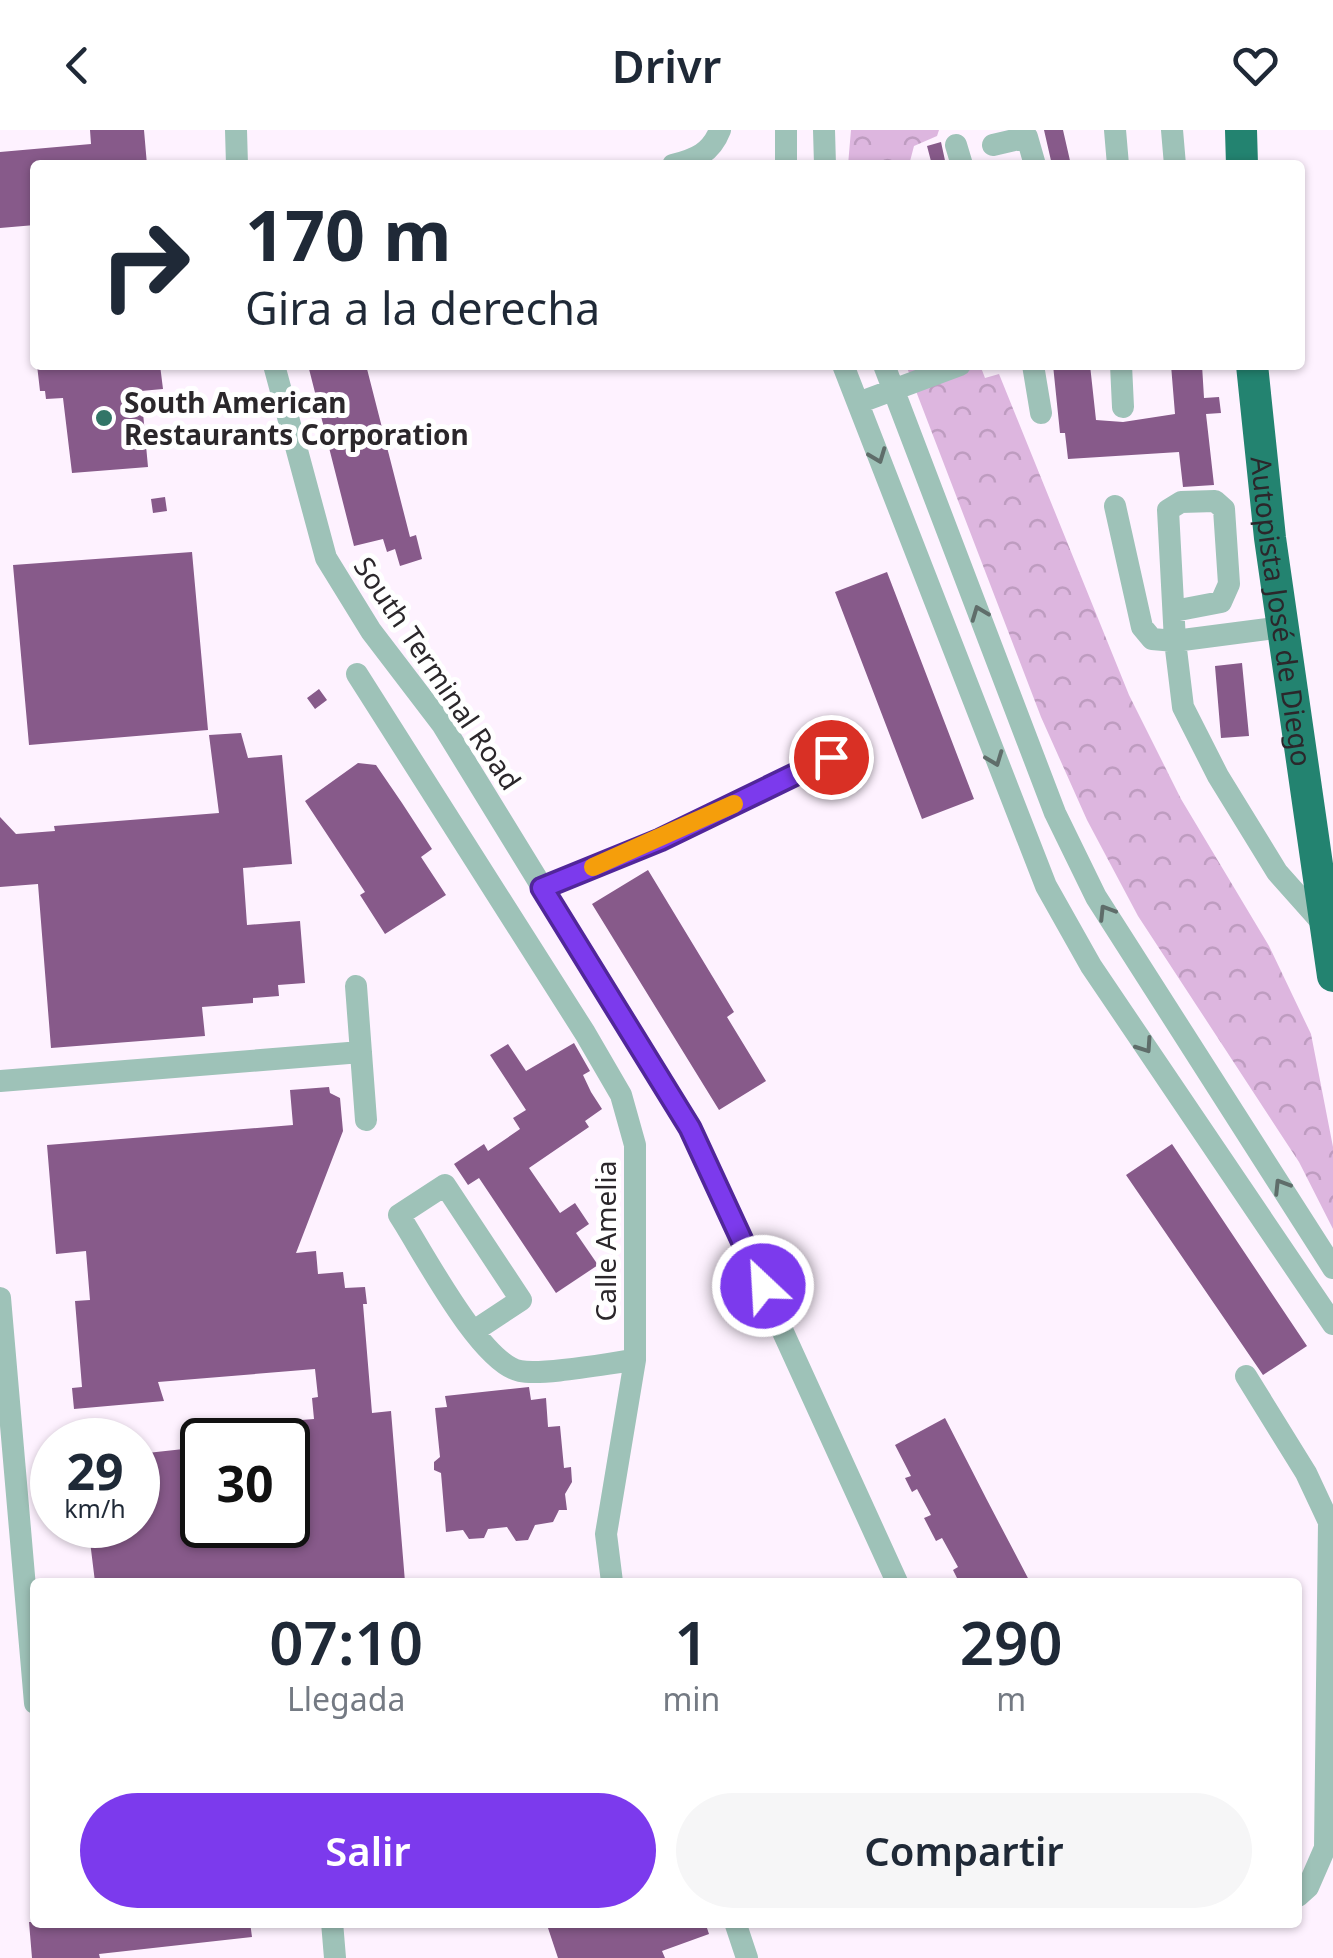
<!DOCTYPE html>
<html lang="es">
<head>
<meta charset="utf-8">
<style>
	body { margin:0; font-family:"Noto Sans",sans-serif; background:#f6f6f7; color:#1f2937; height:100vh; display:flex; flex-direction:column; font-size:38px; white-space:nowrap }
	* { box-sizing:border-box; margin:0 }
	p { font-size:32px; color:#747a83 }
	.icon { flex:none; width:55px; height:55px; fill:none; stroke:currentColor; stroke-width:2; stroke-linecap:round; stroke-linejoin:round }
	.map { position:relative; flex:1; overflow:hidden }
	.sheet { position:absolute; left:30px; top:1448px; width:1272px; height:350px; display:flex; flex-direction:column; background:#fff; border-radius:10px; box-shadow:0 2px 8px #0004 }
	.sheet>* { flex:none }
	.hud { position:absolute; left:30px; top:30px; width:1275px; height:210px; border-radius:10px; box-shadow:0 2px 8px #0004; background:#fff; color:#1f2937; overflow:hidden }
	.speed { position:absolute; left:30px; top:1288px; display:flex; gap:20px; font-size:50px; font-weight:700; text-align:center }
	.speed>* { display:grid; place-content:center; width:130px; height:130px; border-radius:50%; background:#fff; box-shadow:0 2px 8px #0004; line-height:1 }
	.speed small { font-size:25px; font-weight:400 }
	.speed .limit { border:5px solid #111; border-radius:15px; background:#fff; color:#111 }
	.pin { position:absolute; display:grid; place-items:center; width:85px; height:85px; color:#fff; margin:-42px; border:5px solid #fff; border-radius:50%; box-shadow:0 2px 10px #0007 }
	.me { position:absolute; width:110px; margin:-55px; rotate:335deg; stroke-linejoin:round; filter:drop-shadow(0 0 8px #0008) }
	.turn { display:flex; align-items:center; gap:35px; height:210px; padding:0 50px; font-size:45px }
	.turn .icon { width:130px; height:130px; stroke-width:2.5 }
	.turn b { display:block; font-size:70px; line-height:85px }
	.eta { display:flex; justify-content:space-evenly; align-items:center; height:170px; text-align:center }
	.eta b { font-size:60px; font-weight:600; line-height:70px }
	.cta { display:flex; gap:20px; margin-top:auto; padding:20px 50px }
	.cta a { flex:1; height:115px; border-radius:60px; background:#7c3aed; color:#fff; font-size:40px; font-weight:600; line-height:115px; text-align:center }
	.cta a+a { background:#f6f6f7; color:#1f2937 }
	header { display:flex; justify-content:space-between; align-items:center; height:130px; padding:0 50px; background:#fff; font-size:45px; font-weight:600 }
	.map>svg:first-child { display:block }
	.forest { fill:url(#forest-crowns) }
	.building { fill:#875a8a }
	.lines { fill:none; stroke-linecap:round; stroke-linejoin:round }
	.minor { stroke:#9ec2b8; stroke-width:22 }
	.highway { stroke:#238370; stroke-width:32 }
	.oneway { stroke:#5f6d6a }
	.route-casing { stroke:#51269a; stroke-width:25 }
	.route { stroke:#7c3aed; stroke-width:18 }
	.slow { stroke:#f59e0b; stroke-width:18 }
	.poi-dot { fill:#327567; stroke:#fff; stroke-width:4 }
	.labels { text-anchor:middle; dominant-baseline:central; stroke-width:10; stroke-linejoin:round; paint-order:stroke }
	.poi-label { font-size:28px; font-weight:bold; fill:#2b272b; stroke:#fff; text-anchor:start }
	.street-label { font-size:28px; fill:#2b272b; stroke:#fff }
</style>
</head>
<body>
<header><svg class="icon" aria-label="back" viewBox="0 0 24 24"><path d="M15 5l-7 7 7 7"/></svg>Drivr<svg class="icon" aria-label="heart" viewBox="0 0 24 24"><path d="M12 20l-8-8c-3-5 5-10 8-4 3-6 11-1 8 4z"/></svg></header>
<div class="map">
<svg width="1333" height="1828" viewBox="0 0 1333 1828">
	<defs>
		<pattern id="forest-crowns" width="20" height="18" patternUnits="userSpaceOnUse" patternTransform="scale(2.5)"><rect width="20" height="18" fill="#ddb6df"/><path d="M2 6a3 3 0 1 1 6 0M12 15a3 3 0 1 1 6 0" fill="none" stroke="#be9cc0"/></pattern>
	</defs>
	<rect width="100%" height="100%" fill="#fef2ff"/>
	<path class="forest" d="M851,0H939L937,6L914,16L909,35H848Z
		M906,235H980L985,248L999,244L1129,565L1181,669L1269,816L1311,904L1333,1017V1099L1299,1032L1138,786L1087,690L1041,587Z"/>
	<path class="building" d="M90,0H144L147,35H35V95L0,98V22L91,14Z
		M1044,0H1063L1071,35H1052Z
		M941,12L946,35H932L927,16Z
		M37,235H160L163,259L141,261L148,337L72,343L63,268L46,269L45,261H40Z
		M308,235H366L410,407L416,405L422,429L400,436L395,419L387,422L383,409L354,416Z
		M1053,235H1090L1096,290L1123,292L1175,284L1171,235H1202L1204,268L1219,267L1221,283L1206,284L1214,355L1183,357L1179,322L1068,329L1065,303H1060Z
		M165,367L167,381L153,383L151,369Z
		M192,422L208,600L29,615L13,435Z
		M887,442L974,669L922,689L835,462Z
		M1242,533L1249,606L1221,608L1215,536Z
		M319,559L327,570L315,579L307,568Z
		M241,603L248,628L282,625L292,734L243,738L247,795L300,791L305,853L278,855L279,866L253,868V873L202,877L205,906L51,918L38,754L0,757V687L16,704L55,701L54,696L219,683L209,605Z
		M358,633L376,635L402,673L432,719L421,727L446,765L385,804L360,765L365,762L305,671Z
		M648,740L734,882L727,887L766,951L719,980L592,774Z
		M574,913L590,941L583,945L591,962L602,979L585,991L589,997L529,1038L560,1083L575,1073L589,1094L576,1103L598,1135L556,1163L479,1048L468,1055L454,1034L484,1014L488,1021L520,999L513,988L526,980L490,925L508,914L526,941Z
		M329,957L330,963L340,968L343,1001L296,1123L316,1121L318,1144L343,1142L345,1158L365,1157L367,1174H363L372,1283L391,1281L405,1452H95L88,1395H138V1324L202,1317V1395H288V1310H279L277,1292L314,1289L312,1268L318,1267L315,1239L158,1252L164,1271L74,1279L72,1258L82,1257L75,1171L90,1170L86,1121L56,1124L47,1015L293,995L290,960Z
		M1172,1014L1307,1216L1263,1245L1126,1045Z
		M529,1257L531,1270L546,1268L548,1297L560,1296L564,1338L571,1337L572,1352L565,1364L567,1380H559L553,1392L535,1395L528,1410L516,1411L507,1397L488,1399L484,1408L469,1409L463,1400L446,1402L441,1343L434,1340V1332L440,1327L435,1278L447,1277L445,1266Z
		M945,1288L987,1370L1030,1452H959L953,1440L958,1437L942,1408L936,1411L924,1388L931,1385L917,1359L912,1362L905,1348L911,1346L895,1315Z
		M29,1792H250L252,1807L99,1824L100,1828H32Z
		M546,1792H705L709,1804L662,1821L665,1828H558Z"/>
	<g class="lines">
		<path class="minor" d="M236,0L237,35
			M786,0V35
			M824,0L825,35
			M1115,0L1118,35
			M1172,0L1175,35
			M956,15L962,35
			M993,15L1027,7L1035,35
			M673,35C696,29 711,23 720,0
			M274,235L326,428L371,501L442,594L690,998L897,1452
			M843,235L1046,756L1091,836L1333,1194
			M884,235L1055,683L1096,767L1333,1138
			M1033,235L1041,283
			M1121,235L1123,277
			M858,273L960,235
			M1115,376L1142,497L1152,509L1175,511L1168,380L1181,372L1215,371L1224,379L1229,454L1221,472L1174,481
			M1282,497L1175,511L1183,577L1218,646L1277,742L1325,796
			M357,544L585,903L621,965L635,1015V1230L606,1404L612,1452
			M542,758L660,710L831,627
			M356,856L366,990
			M0,951L361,922
			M0,1168L35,1573
			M474,1201L521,1170L445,1055L399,1085C422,1120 480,1233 520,1241C543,1246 609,1233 635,1230
			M1246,1246L1306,1343L1329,1392L1325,1718L1308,1757L1298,1766
			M332,1792L335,1828
			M735,1792L747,1828"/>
		<g class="highway">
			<path d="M1241,0L1242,35"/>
			<path id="s1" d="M1252,235L1270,408L1333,846"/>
		</g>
	</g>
	<defs><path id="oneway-chevron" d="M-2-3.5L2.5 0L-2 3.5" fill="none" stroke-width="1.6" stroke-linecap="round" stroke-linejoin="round" transform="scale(2.5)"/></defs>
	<g class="oneway">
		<use href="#oneway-chevron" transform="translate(878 326) rotate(69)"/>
		<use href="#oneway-chevron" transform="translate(979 483) rotate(-111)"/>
		<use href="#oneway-chevron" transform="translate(995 629) rotate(69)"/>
		<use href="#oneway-chevron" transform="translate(1106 782) rotate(-122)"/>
		<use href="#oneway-chevron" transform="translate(1145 916) rotate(56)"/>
		<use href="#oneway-chevron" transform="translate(1281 1056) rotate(-122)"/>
	</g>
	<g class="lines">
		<g class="route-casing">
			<path id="route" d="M763,1156L690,998L542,758L660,710L831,627"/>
		</g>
		<use href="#route" class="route"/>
		<path class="slow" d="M593,737L734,674"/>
	</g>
	<circle class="poi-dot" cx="104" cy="288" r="10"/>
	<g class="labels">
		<g class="poi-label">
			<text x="124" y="272">South American<tspan x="124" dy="32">Restaurants Corporation</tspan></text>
		</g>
		<g class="street-label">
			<text stroke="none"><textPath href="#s1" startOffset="248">Autopista José de Diego</textPath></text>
			<text transform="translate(438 543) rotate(56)">South Terminal Road</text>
			<text transform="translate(605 1111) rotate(-90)">Calle Amelia</text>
		</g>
	</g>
</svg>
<div class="speed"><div>29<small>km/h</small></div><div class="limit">30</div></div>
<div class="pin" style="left:831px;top:627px;background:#d93025"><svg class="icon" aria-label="arrive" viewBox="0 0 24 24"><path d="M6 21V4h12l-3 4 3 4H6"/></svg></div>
<svg class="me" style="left:763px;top:1156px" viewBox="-20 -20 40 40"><circle r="17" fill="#7c3aed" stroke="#fff" stroke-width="3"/><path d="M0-11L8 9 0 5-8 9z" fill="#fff"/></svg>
<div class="hud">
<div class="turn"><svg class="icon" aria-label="right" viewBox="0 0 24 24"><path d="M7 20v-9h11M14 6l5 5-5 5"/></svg><div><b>170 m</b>Gira a la derecha</div></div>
</div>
<section class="sheet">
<div class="eta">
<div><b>07:10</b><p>Llegada</p></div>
<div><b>1</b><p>min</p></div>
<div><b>290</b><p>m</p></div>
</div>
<div class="cta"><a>Salir</a><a>Compartir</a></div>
</section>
</div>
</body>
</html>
